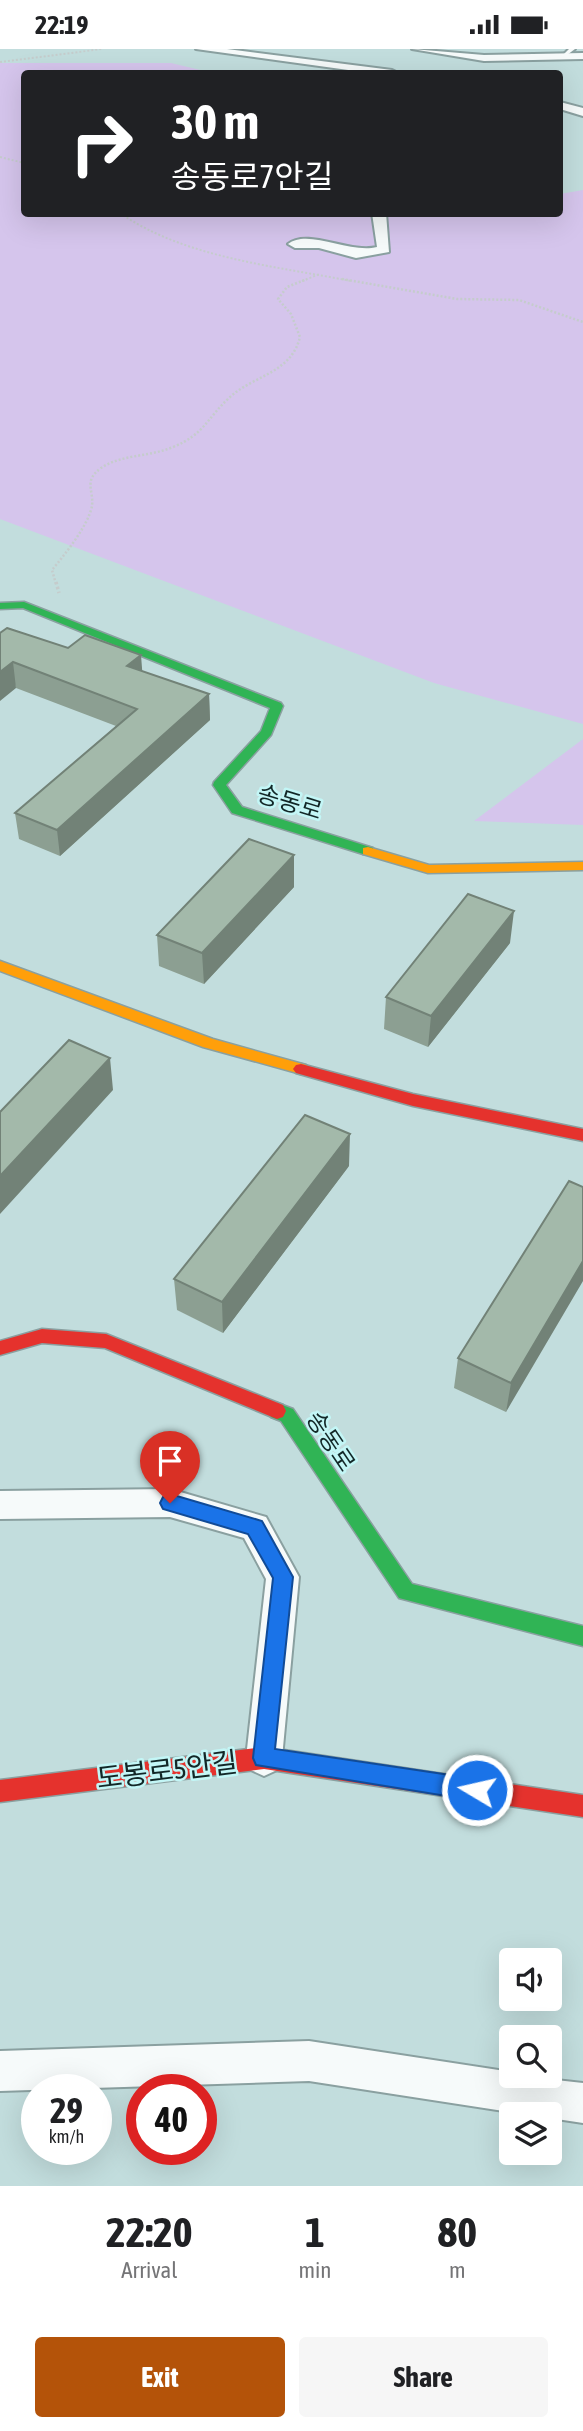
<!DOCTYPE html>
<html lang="en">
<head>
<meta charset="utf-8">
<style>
	body { margin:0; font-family:"Asap Condensed","Noto Sans KR",sans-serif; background:#f6f6f6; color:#202124; height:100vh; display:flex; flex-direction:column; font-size:26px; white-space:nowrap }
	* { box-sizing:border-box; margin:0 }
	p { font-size:23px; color:#757577 }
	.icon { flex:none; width:38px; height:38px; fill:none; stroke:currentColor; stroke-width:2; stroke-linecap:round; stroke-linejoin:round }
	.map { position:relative; height:2137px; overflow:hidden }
	.details { display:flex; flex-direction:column; background:#fff; flex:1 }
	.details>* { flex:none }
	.hud { position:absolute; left:21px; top:21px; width:542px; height:147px; border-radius:7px; box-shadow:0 7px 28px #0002; background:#202124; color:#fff; overflow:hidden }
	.fabs { position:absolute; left:499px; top:1899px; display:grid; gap:14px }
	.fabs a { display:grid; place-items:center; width:63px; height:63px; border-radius:7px; background:#fff; box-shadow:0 7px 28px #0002; font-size:35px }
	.speed { position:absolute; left:21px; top:2025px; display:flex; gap:14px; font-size:35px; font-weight:700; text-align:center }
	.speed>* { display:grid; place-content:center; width:91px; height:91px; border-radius:50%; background:#fff; box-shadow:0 7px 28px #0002; line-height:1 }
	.speed small { font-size:18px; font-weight:400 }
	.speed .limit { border:10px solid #d22; background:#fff; color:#111 }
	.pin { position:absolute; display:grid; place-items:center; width:60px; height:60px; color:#fff; margin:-72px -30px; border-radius:50% 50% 50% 0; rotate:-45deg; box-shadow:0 0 7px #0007 }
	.pin .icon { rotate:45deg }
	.me { position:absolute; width:77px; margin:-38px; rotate:279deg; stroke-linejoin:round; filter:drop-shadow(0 0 5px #0008) }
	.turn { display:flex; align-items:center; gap:24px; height:147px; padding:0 35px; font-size:32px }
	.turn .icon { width:91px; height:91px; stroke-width:2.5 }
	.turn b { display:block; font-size:49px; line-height:60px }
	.eta { display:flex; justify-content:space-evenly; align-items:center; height:119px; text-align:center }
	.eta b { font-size:42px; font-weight:700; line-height:49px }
	.cta { display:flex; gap:14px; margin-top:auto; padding:14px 35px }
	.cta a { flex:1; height:80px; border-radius:7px; background:#b45309; color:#fff; font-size:28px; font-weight:700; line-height:80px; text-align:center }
	.cta a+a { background:#f6f6f6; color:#202124 }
	.status { display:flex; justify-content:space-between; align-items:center; height:49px; padding:0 35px; background:#fff; direction:ltr }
	.status svg { height:19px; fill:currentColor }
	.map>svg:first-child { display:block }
	.green { fill:#d5c5ec }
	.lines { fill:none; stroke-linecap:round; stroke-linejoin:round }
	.lane-casing { stroke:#8aa0a0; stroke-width:4 }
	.street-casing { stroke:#8aa0a0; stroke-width:4 }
	.fast-casing { stroke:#8aa0a0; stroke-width:3 }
	.slow-casing { stroke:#8aa0a0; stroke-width:3 }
	.jam-casing { stroke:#8aa0a0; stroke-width:3 }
	.path-far2 { stroke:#c5cccc; stroke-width:2; stroke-dasharray:2 2; stroke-linecap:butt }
	.path-far1 { stroke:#c5cccc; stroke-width:2.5; stroke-dasharray:2 2; stroke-linecap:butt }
	.path { stroke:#c5cccc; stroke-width:3.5; stroke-dasharray:2.5 2.5; stroke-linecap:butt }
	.lane { fill:#f6fafa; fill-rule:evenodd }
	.street { fill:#f6fafa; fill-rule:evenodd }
	.fast { fill:#30b455; fill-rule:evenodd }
	.slow { fill:#ff9f0a; fill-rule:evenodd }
	.jam { fill:#e5322d; fill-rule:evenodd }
	.wall { fill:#8c9f92 }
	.shaded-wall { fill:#728277 }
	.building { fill:#a3b9aa; stroke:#728277; stroke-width:2 }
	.route { fill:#1a73e8; stroke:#114b97; stroke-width:2 }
	.labels { text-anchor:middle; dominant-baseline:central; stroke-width:5; stroke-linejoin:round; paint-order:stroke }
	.street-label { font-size:24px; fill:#122727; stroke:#c3f6f6 }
	.near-street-label { font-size:28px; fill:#122727; stroke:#c3f6f6 }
</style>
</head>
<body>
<div class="status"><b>22:19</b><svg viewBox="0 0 49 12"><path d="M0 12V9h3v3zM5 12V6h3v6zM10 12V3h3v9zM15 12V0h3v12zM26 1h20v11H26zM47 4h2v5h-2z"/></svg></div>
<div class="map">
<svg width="583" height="2137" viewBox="0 0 583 2137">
	<rect width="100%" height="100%" fill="#c2dddd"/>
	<path class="green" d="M0,14H171L213,24H24V164H560V145L583,141V675L434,634L0,470Z
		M583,690V776L474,772Z"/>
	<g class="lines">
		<g class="lane-casing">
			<path id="lane" d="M569,0H575L567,6H563Z"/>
		</g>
		<g class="street-casing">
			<path id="street" d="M196,0H227L392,21L398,24H370Z
				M412,0L484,6L583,4V10L484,12Z
				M560,53L583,59V67L560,60Z
				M372,164H386L389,203L356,209L319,199H295L288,195C308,179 349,205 377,198Z
				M170,1440L266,1468L299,1528L282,1709L277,1721L264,1727L251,1721L246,1709L266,1530L244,1489L170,1468L0,1470V1442Z
				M309,1992L511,2023V2026L583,2034V2074L550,2069V2065H523L309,2032L0,2042V2002Z"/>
		</g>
		<g class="fast-casing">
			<path id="fast" d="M24,553L281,654L283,657L271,686L226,736L242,758L373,799V805H363L232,764L213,736L214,733L261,682L270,659L23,559L0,560V554Z
				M277,1354L293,1360L412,1535L583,1577V1597L399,1549L281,1372L271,1368L268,1362L271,1356Z"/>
		</g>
		<g class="slow-casing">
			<path id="slow" d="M368,798L429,816L583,813V821L428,824L363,805V799Z
				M0,912L213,990L306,1016L309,1020L301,1025L203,998L0,922Z"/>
		</g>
		<g class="jam-casing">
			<path id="jam" d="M301,1015L413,1045L583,1080V1092L413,1057L296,1024L293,1020L296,1016Z
				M42,1280L106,1285L283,1356L286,1362L283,1368L277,1370L105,1299L42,1294L0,1306V1292Z
				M264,1698L583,1746V1768L264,1720L0,1753V1731Z"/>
		</g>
		<path class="path-far2" d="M0,13L102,0
			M0,108L24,114
			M120,164C185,209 275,217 351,232
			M302,232L320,225"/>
		<path class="path-far1" d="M342,230L457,250L519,251L583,273
			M56,535L52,521C65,505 88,477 92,457C94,441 83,432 101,419C122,405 150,408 173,398C205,385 207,369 229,349C253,326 291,325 300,288L291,265L278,250L287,238L307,230"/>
		<path class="path" d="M56,533L59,544"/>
		<use href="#lane" class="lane"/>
		<use href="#street" class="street"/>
		<use href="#fast" class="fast"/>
		<use href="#slow" class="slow"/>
		<use href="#jam" class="jam"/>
	</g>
	<path class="wall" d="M0,584L68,599L142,623L209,645L210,671L60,807L19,790L15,764L116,677L16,639Z
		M294,806V838L204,935L159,917L157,886Z
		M510,894L428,998L384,980L386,948Z
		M349,1117L223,1284L177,1261L174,1230Z
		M569,1132L506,1363L454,1339L458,1309Z"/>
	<path class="shaded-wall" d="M141,606L143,632L127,617Z
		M13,613L16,639L0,652V623Z
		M209,645L210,671L60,807L57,781Z
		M294,806V838L204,935L202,904Z
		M514,862L510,894L428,998L431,967Z
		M110,1009L113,1041L0,1165V1127Z
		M350,1085L349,1117L223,1284L222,1253Z
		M583,1212V1232L506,1363L511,1334Z"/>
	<path class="building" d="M7,579L68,599L85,586L141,606L127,617L209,645L57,781L15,764L137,660L13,613L0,623V584Z
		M249,790L294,806L202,904L157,886Z
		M468,845L514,862L431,967L386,948Z
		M69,991L110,1009L0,1127V1063Z
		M305,1066L350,1085L222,1253L174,1230Z
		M569,1132L583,1138V1212L511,1334L458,1309Z"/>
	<path class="route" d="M170,1445L262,1472L293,1528L275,1700L477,1730L484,1733L487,1741L484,1748L477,1752L256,1716L253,1709L273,1529L248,1485L163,1460L160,1454L163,1448Z"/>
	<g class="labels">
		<g class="street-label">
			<text transform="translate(290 753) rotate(17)">송동로</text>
			<text transform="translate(331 1392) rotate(56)">송동로</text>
		</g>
		<g class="near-street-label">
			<text transform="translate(167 1721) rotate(-7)">도봉로5안길</text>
		</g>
	</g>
</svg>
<div class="fabs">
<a><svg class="icon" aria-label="sound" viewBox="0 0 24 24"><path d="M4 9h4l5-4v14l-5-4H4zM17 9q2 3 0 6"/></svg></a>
<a><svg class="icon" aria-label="search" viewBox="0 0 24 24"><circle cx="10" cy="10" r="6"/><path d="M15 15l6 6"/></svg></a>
<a><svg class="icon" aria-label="layers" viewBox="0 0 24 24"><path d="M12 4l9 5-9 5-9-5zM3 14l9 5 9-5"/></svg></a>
</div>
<div class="speed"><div>29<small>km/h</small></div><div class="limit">40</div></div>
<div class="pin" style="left:170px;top:1454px;background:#d93025"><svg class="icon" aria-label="arrive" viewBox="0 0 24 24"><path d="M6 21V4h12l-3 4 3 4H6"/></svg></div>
<svg class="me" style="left:477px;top:1741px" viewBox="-20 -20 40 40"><circle r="17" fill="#1a73e8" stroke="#fff" stroke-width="3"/><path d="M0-11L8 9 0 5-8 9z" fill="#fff"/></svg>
<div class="hud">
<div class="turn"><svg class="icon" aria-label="right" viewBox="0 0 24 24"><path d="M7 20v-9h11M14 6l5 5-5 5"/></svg><div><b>30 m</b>송동로7안길</div></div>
</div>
</div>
<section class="details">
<div class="eta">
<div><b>22:20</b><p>Arrival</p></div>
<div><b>1</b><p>min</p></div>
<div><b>80</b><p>m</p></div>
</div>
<div class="cta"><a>Exit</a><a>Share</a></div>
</section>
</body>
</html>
